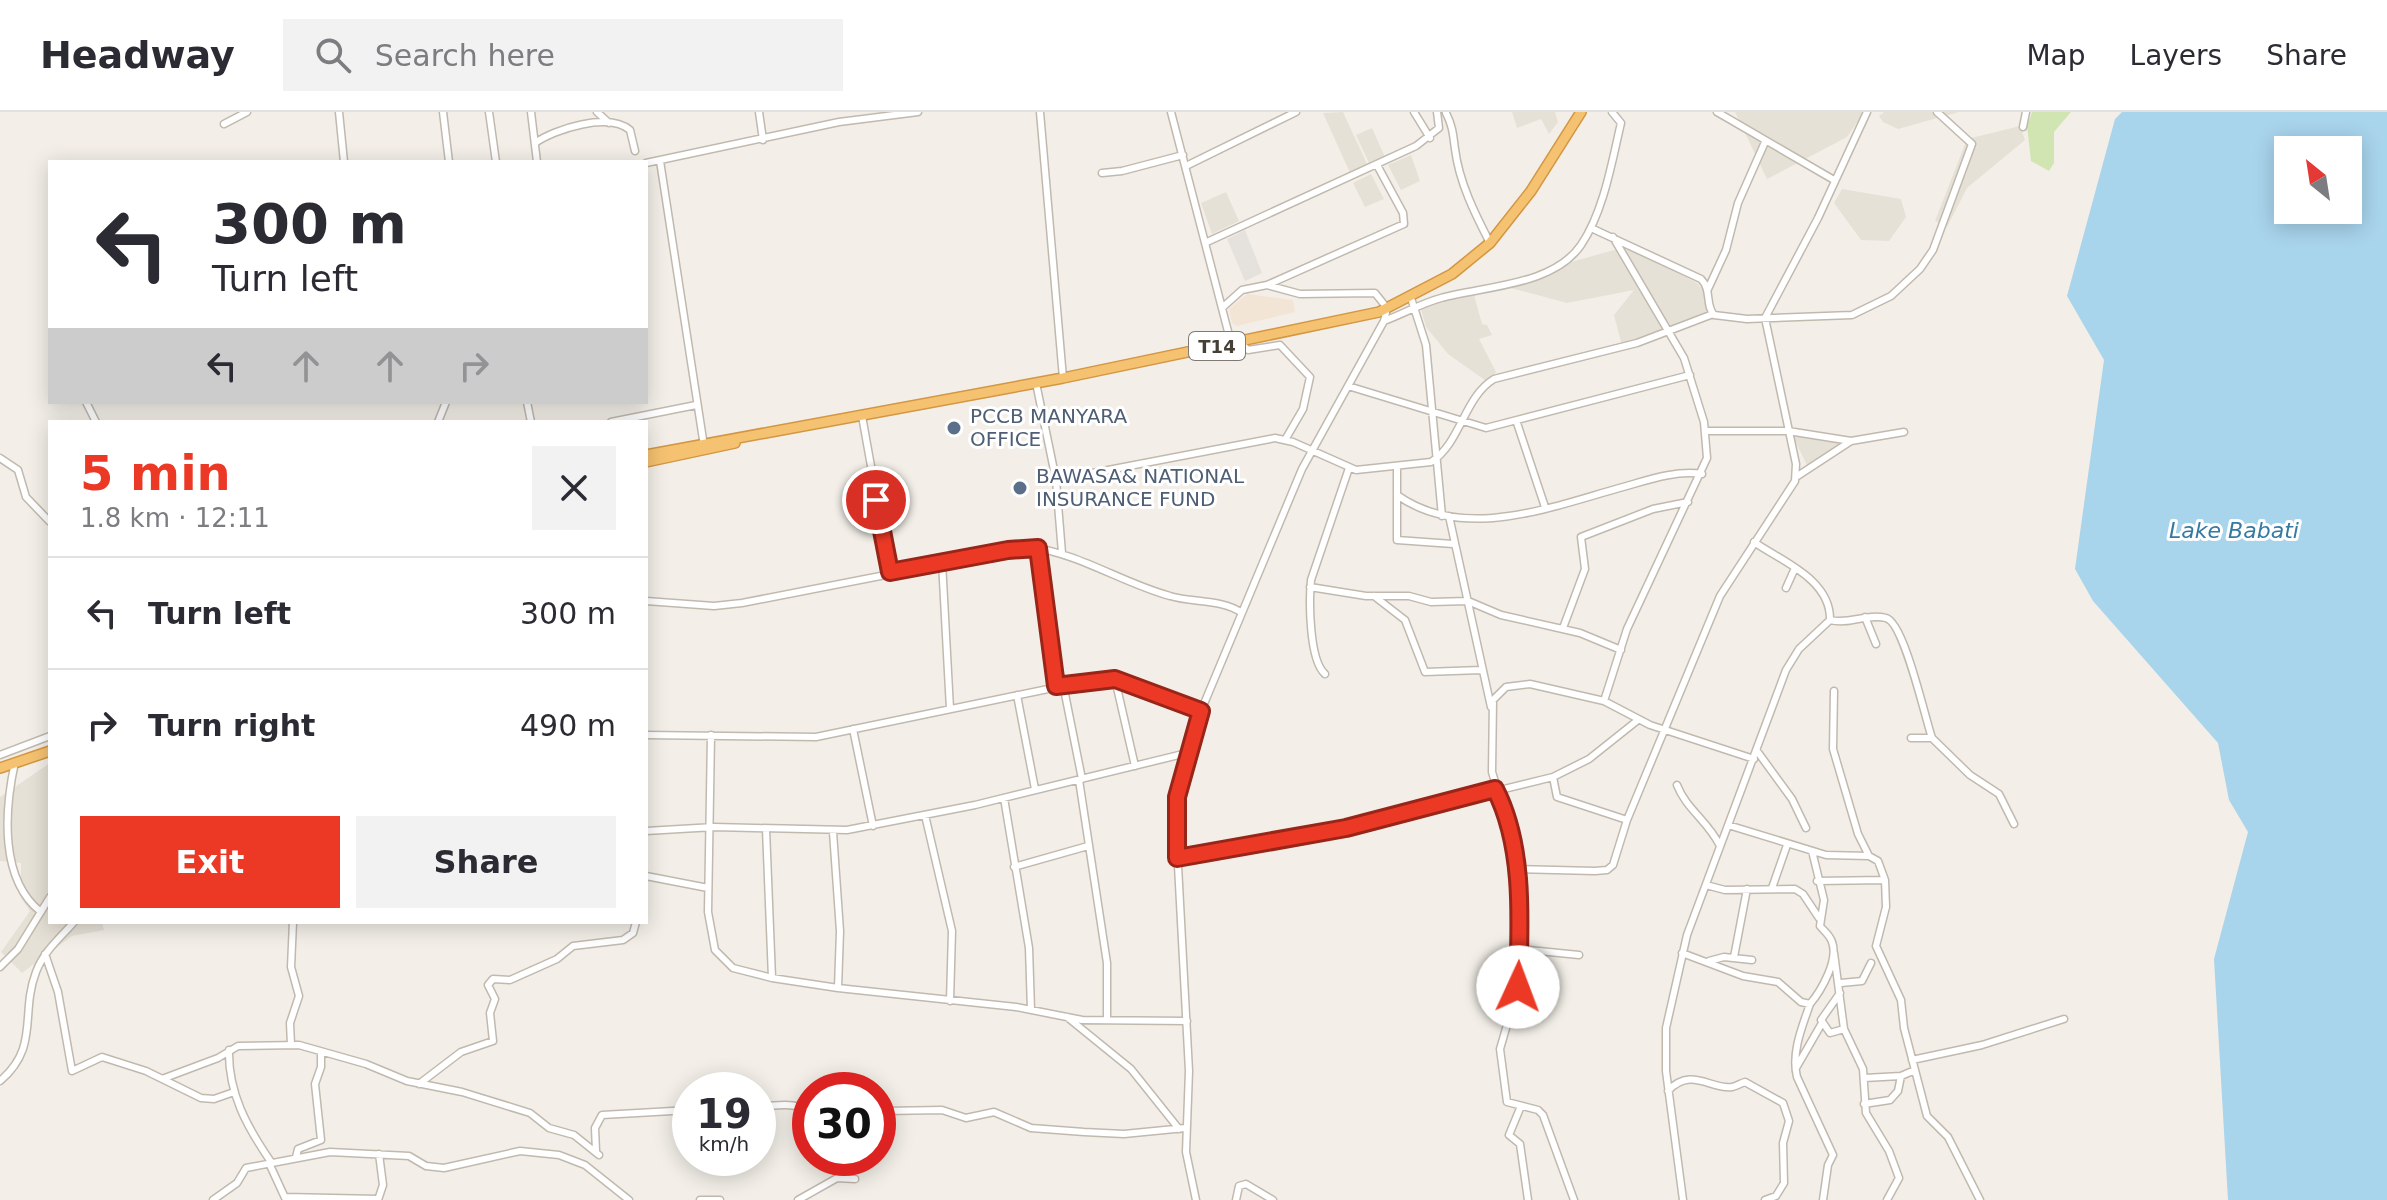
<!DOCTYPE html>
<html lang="en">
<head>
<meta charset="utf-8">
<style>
	body { margin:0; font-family:"DejaVu Sans",sans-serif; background:#f2f2f3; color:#2b2b33; height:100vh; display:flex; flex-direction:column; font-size:30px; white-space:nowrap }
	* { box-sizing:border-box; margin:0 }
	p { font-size:26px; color:#7c7c81 }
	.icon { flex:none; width:44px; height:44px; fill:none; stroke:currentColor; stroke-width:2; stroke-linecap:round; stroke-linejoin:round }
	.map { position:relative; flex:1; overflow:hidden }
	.sheet { position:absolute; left:48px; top:308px; width:600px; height:504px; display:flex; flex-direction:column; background:#fff; border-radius:0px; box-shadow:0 4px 20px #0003 }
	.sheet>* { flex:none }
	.banner { position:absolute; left:48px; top:48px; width:600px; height:244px; border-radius:0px; box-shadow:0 4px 20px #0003; background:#fff; color:#2b2b33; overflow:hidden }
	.needle { width:52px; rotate:330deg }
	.tools { position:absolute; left:2274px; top:24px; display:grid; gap:16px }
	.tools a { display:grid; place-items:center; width:88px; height:88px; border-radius:0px; background:#fff; box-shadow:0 4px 20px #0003; font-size:40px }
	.speed { position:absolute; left:672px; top:960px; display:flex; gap:16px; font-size:40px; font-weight:700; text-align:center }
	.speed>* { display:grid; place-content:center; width:104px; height:104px; border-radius:50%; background:#fff; box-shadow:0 4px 20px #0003; line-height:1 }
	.speed small { font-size:20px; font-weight:400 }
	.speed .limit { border:12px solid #d22; background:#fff; color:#111 }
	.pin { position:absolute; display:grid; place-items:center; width:68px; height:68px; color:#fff; margin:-34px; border:4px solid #fff; border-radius:50%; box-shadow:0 2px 8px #0007 }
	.me { position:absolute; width:88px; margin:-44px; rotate:2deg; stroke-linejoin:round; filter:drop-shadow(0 0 6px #0008) }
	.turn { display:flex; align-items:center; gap:28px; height:168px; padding:0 32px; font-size:36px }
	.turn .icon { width:104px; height:104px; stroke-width:2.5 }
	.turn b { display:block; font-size:56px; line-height:68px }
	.lanes { display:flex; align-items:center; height:76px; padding:0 32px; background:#0003; justify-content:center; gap:40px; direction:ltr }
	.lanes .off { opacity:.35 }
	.round { display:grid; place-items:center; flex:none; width:84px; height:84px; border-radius:0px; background:#f2f2f3 }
	.head { display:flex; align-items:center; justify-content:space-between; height:136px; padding:0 32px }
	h1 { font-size:48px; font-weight:700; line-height:60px; color:#ec3926 }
	.cta { display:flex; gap:16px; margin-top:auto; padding:16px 32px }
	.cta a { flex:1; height:92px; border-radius:0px; background:#ec3926; color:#fff; font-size:32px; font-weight:700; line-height:92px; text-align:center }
	.cta a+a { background:#f2f2f3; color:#2b2b33 }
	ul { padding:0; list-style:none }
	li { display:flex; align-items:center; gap:24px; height:112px; padding:0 32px; border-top:2px solid #e1e1e2 }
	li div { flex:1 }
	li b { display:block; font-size:30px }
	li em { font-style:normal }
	header { display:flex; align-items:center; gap:48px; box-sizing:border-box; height:112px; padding:0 40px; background:#fff; border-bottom:2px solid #e1e1e2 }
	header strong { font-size:38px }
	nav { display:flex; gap:44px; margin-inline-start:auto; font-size:28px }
	.search { width:560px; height:72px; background:#f2f2f3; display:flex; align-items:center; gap:20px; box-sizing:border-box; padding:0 28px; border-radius:0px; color:#7c7c81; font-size:30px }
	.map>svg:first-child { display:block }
	.residential { fill:#e6e1d6 }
	.commercial { fill:#f3e5d5 }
	.industrial { fill:#e5e1dd }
	.green { fill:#d1e5b3 }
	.water { fill:#a8d4ec; fill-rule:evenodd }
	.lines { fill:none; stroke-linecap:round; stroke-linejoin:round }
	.minor-casing { stroke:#c1b9ae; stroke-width:9 }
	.highway-casing { stroke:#d39642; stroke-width:12 }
	.minor { stroke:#fff; stroke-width:6 }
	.highway { stroke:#f5c271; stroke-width:9 }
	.route-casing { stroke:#992519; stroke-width:20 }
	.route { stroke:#ec3926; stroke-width:14 }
	.service-dot { fill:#5c6f8a; stroke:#fff; stroke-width:3 }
	.labels { text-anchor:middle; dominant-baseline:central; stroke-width:6; stroke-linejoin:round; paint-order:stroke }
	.shield { fill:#fff; stroke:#7e7973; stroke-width:2 }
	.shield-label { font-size:18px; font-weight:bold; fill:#463f37 }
	.service-label { font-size:20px; fill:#4e5e75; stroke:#fff; text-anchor:start }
	.water-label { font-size:22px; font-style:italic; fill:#357aa3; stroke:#fff }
</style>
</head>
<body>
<header>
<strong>Headway</strong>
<div class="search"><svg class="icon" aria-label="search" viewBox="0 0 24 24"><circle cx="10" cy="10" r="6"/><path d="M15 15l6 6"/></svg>Search here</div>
<nav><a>Map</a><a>Layers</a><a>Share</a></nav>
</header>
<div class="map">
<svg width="2387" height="1088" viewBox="0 0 2387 1088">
	<rect width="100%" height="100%" fill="#f3efe8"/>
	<path class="residential" d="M1343,0L1367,52L1350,61L1323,1Z
		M1512,0H1555L1558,10L1549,22L1541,7L1517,16Z
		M1735,0H1864L1847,25L1767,67Z
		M1884,0H1959L1898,17L1883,10L1879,4Z
		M2020,14L2025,28L1967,76L1947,115L1935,109L1967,27Z
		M1372,16L1385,45L1369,51L1356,23Z
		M1411,43L1420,69L1401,78L1388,53Z
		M1371,62L1384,87L1365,95L1353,71Z
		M1842,77L1901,87L1906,105L1889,129L1861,128L1834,91Z
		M1226,80L1239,109L1212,122L1201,91Z
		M1614,138H1634L1697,171L1703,178L1707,201L1623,238L1614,203L1634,178L1567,191L1507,175L1538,166L1571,150Z
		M1474,183L1482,212L1487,213L1492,223L1479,227L1496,260L1489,271L1448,242L1426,215L1420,194Z
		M1818,324L1846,329L1808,355L1793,325Z
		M50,651V810H102L104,818L72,824L22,861L1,840L30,799L21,786V751L0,749V685Z"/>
	<path class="commercial" d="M1247,182L1293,188L1295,200L1237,214L1232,211L1229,197Z"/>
	<path class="industrial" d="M1245,118L1262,161L1245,169L1227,127Z"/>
	<path class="green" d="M2032,0H2071L2054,20V51L2049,59L2031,49L2027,14Z"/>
	<path class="water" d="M2122,0H2387V1088H2228L2214,847L2248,720L2229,688L2218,631L2093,489L2075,457L2104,248L2067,184L2115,7ZM2288,38H2348V98H2288Z"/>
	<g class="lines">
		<g class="minor-casing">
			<path id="minor" d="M339,0L344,50
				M443,0L449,50
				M489,0L496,50
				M531,0L537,50
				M597,0L609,11
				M759,0L763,28
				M1040,0L1063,266
				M1171,0L1231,231
				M1414,0L1430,26
				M1717,0L1834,68
				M1446,1C1453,15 1453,23 1455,37C1459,70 1475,102 1490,131
				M224,12L247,0
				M2023,15L2026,0
				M535,31C555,17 608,0 630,18L635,39
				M660,49L704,334
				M646,51L839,10L918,0
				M1186,54L1296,0
				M1102,61L1122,59L1183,43
				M1591,116L1701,167C1712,178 1705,193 1714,203L1747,207L1852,203L1891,184L1920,157L1933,138L1972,32L1937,0
				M1207,130L1416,34L1439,16L1437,0
				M1708,177L1726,138L1738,91L1765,30
				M1411,186L1426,233L1442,404
				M1223,195L1242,178L1267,173L1404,112L1403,101L1377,53
				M1384,209C1403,202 1422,191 1441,186C1484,174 1553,174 1581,133C1604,99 1612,49 1621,11L1612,0
				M1240,230L1248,238L1280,233L1310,265L1303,297L1285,328
				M1036,271L1056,368L1062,441
				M1348,274L1486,316L1690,263
				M86,290L96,310
				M527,290L531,310
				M862,304L890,460
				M438,310L446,290
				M611,310L696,293
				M1517,311L1545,395
				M1706,319H1788L1851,329
				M0,346L18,358L26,385L50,410
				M1397,356V428L1453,432
				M1796,365L1851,329L1904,320
				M1056,368L1275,326L1293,330L1356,358L1431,350C1461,331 1464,285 1494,267L1637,231L1713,202
				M1397,383C1464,431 1553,394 1623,375C1648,368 1676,358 1702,362
				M1449,404L1491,595
				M1038,436L1056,574
				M942,450L950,597
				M1310,475L1366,484H1409L1431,490L1468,489L1501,503L1580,521L1621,538
				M1786,476L1795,456
				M1374,484L1405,508L1425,560L1481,558
				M646,489L714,494L742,491L1029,435C1079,441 1122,471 1170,484C1193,491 1223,487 1242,501
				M1865,505L1876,532
				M1830,508C1849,513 1867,501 1886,506C1904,510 1925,606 1932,626
				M1563,516L1585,457L1581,425L1653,397L1688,390
				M1325,562C1309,548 1309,489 1311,468L1349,356
				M1115,567L1135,654
				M1063,572L1082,667
				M1834,579L1833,637L1858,722L1869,744
				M1017,583L1035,677
				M1604,589L1627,517L1707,346L1704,310L1684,246L1613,125
				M853,617L873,714
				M646,623L816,625L1101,566L1133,572L1201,599
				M711,623L708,800L715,838L733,856L772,866L838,876L1016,895L1082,908L1187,909
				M1911,626H1932L1970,663L1999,682L2014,712
				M1757,639L1792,687L1806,716
				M0,643L50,624
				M15,650C4,700 0,768 41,800
				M1553,665L1557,685L1627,708
				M1079,668L1107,851V907
				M1677,673C1686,697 1709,710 1720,734
				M1004,686L1029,836L1031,898
				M925,703L952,819L950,889
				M1728,713L1826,743L1869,744L1878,749L1885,768L1886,795L1876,834L1901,888L1904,916L1927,1004L1948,1025L1980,1088
				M766,717L772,866
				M646,719L714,715L847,718L975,693L1187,641
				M833,720L840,819L838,876
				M1177,746L1346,716L1553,665L1589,647L1638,608
				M1014,755L1088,734
				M1516,757L1595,759L1607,758L1613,753L1627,708L1720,484L1795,369L1796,352L1765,206L1818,106L1867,0
				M646,764L708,776
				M1817,769L1885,768
				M1706,773L1725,778L1795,777L1803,782L1819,806
				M1772,776L1787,733
				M1519,837L1579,843
				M1682,841L1743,864L1778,870L1801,890L1810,892C1821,879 1839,848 1832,830C1830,823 1824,819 1820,814L1824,788L1812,739
				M1834,841L1844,917L1863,957L1866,1001L1889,1039L1899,1066L1887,1088
				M45,842L58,880L72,959L102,945L146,959L201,986L214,987L234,980
				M1734,845L1747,777
				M1709,849L1724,845L1752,848
				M0,855L18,837L50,785
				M1841,871L1862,869L1871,851
				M1840,881L1821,908L1830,921L1844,917
				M1810,892C1802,915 1791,941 1797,965L1833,1043L1828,1053L1823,1088
				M1067,905L1131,957L1179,1017
				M291,933L290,911L299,884L291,855L293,810
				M229,938C228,981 247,1015 271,1050
				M1912,948L1982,933L2064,907
				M1796,956L1822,911
				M1864,966L1901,964L1915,958
				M162,967L218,946L238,934L299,933L366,952L407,969L462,980L530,1001L549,1016L574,1023L599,1043
				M0,969C40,935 20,902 36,860C44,839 60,826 74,810
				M419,972L461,940L493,929L490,901L495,887L488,873L493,867L510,868L557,847L573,834L623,828L633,821L636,810
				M1668,979C1691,954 1711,978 1732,975C1737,974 1741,971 1745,970L1783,991L1789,1009L1783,1031L1784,1071L1776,1084L1765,1088
				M1864,992L1890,988L1898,979L1901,964
				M758,994C776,995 795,988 810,1001
				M1521,994L1509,1023L1520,1032L1528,1088
				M878,1003L885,999L942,998L966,1006L994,1000L1031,1016L1084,1020L1124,1022L1185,1016
				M596,1039L595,1016L602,1003L690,998
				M296,1045L298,1037L321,1028L315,972L321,955V941
				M269,1051L286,1088
				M285,1085L378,1087
				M213,1088L237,1071L246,1056L330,1040L409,1044L426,1054L444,1056L520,1039L559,1043L585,1053L629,1088
				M378,1088L383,1073L379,1042
				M700,1088H720
				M798,1088L837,1066L855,1067
				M1196,1088L1186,1040L1189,959L1176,716L1180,666L1201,599L1302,357L1384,209L1387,196L1375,181L1300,182L1267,173
				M1236,1088L1239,1074L1246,1072L1273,1088
				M1574,1088L1543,1003L1538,998L1507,990L1500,937L1518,875V783L1510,719L1492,660L1493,588L1506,575L1530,572L1604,589L1650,613L1754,647
				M1683,1088L1666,959V916L1687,823L1786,558L1799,537L1830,508C1831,467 1781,449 1754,430"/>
		</g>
		<g class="highway-casing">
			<path id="highway" d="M646,343L1063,266L1379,200L1452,162L1490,131L1531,79L1581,0
				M646,350L735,331
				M0,656L50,639"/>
		</g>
		<use href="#minor" class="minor"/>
		<use href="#highway" class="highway"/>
	</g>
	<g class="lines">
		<g class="route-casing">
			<path id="route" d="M876,388L890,460L1008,438L1038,436L1056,574L1115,567L1201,599L1177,685V746L1346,716L1495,677C1525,735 1520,811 1518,875"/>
		</g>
		<use href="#route" class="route"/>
	</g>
	<g class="service-dot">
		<circle cx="954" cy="316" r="8"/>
		<circle cx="1020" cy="376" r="8"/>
	</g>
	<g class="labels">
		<rect class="shield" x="1189" y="220" width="56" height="28" rx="6"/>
		<g class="shield-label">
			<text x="1217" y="234">T14</text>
		</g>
		<g class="service-label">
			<text x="970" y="304">PCCB MANYARA<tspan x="970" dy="23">OFFICE</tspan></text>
			<text x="1036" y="364">BAWASA&amp; NATIONAL<tspan x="1036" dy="23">INSURANCE FUND</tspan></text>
		</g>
		<g class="water-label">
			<text x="2234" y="418">Lake Babati</text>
		</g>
	</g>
</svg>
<div class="tools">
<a><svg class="needle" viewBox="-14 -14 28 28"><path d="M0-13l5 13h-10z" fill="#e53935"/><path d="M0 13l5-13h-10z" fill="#7c7c81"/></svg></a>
</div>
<div class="speed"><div>19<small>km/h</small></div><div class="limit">30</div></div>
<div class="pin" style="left:876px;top:388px;background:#d93025"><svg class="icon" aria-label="arrive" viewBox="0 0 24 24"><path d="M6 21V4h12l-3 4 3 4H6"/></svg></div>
<svg class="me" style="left:1518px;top:875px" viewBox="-20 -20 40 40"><circle r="19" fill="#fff"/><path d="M0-13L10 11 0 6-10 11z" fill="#ec3926"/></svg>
<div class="banner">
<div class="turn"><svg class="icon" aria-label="left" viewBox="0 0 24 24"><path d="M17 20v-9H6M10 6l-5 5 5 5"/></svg><div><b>300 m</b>Turn left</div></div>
<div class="lanes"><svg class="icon" aria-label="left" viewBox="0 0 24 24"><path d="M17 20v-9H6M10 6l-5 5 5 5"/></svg><svg class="icon off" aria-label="ahead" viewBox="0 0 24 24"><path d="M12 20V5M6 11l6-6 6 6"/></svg><svg class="icon off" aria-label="ahead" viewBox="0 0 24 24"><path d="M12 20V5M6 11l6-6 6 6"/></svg><svg class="icon off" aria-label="right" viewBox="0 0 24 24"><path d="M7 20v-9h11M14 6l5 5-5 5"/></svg></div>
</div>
<section class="sheet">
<div class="head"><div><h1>5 min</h1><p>1.8 km · 12:11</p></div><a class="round"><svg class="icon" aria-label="close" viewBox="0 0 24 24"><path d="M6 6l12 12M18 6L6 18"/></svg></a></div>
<ul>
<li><svg class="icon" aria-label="left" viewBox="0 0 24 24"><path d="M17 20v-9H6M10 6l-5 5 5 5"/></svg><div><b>Turn left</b></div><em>300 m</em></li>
<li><svg class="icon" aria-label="right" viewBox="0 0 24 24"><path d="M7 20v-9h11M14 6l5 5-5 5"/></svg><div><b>Turn right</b></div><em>490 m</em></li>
</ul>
<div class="cta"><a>Exit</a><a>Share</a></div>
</section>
</div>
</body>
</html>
